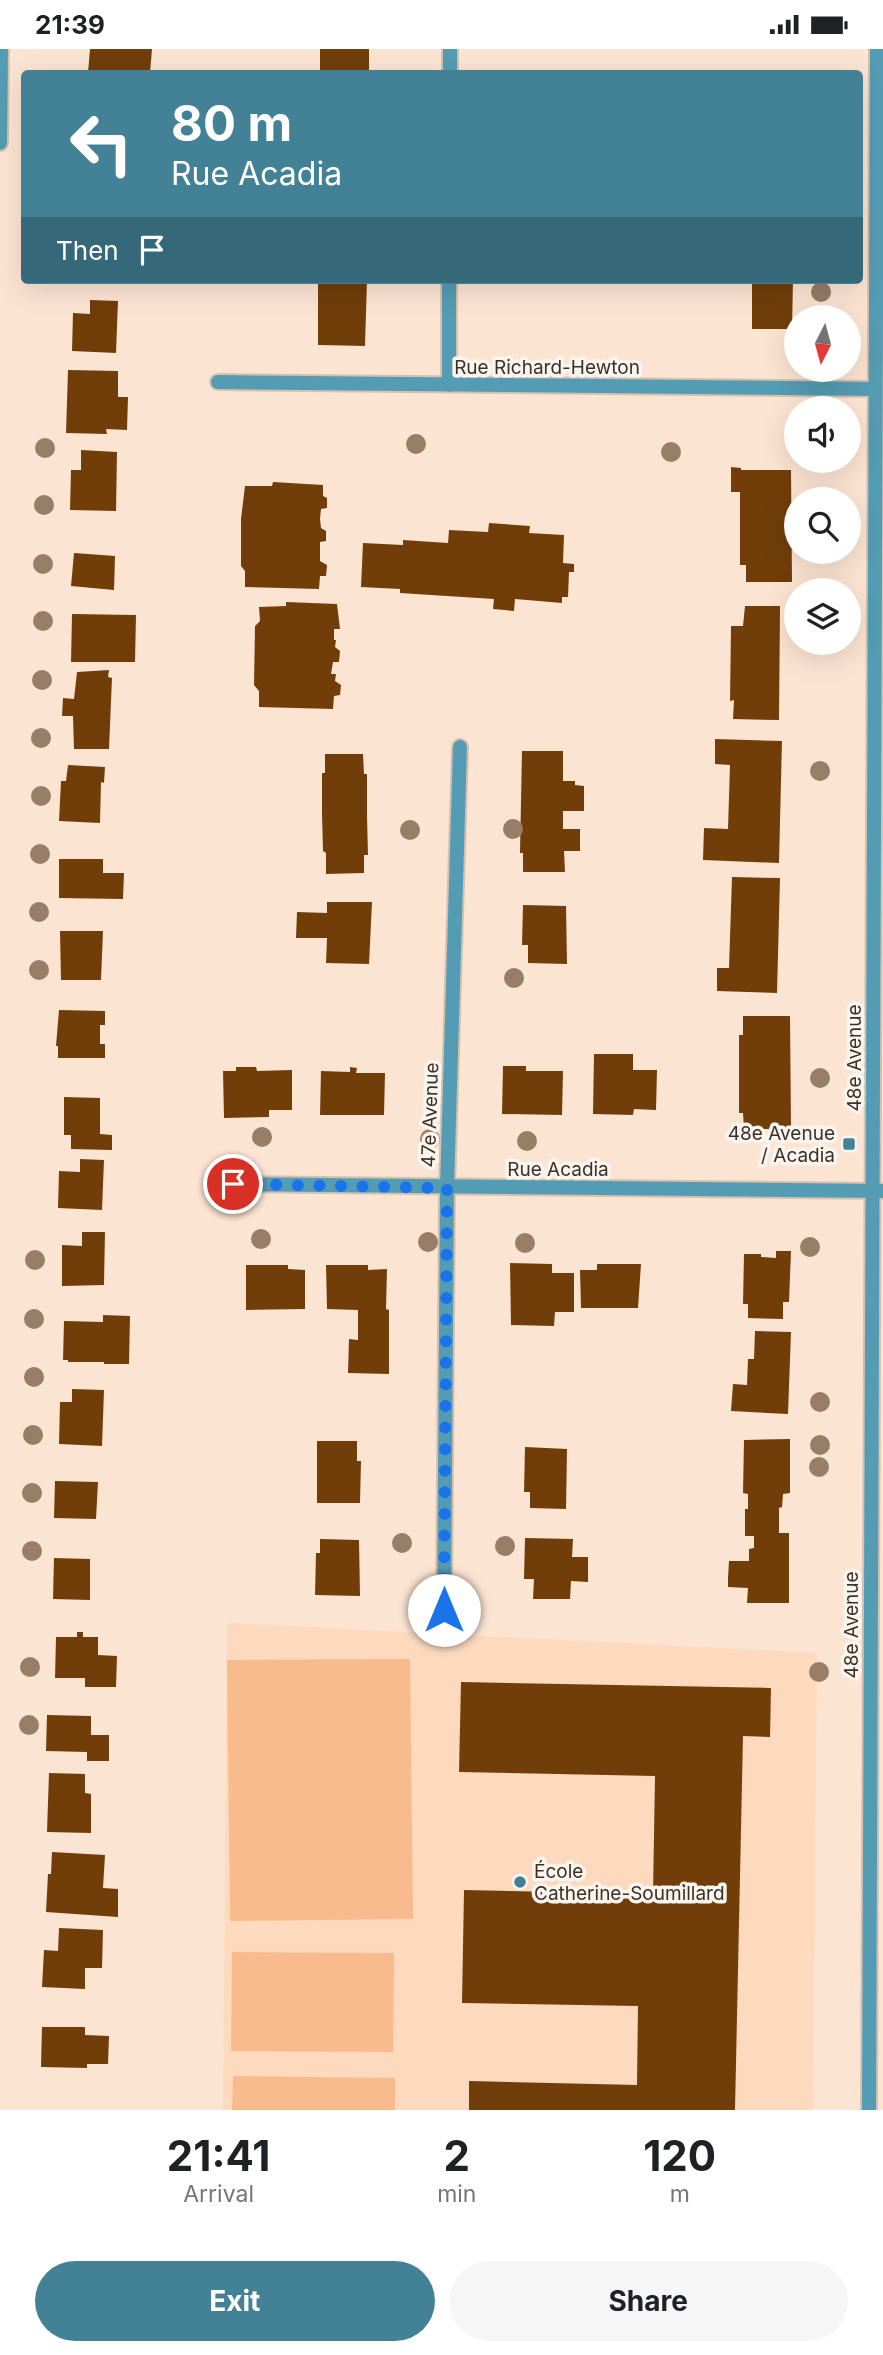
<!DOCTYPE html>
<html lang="en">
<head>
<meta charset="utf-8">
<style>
	body { margin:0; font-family:Inter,sans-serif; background:#f6f6f6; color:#202124; height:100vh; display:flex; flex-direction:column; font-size:26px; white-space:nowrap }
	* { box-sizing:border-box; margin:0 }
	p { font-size:23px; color:#757577 }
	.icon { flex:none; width:38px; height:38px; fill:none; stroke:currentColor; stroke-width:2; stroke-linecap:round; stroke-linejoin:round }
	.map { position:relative; height:2061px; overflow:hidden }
	.panel { display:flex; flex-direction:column; background:#fff; flex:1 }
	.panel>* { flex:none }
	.banner { position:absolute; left:21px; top:21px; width:842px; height:214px; border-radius:7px; box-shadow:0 7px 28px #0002; background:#438296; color:#fff; overflow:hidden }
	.needle { width:46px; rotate:186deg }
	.fabs { position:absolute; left:784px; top:256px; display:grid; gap:14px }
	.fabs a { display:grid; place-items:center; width:77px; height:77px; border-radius:50%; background:#fff; box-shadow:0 7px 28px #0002; font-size:35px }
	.pin { position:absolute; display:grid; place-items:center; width:60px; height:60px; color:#fff; margin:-30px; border:4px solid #fff; border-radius:50%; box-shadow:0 2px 7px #0007 }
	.me { position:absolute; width:77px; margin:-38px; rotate:0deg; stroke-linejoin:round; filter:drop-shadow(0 0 5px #0008) }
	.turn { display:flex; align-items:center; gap:24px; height:147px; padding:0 35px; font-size:32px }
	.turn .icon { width:91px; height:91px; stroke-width:2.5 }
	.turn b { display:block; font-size:49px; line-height:60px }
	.then { display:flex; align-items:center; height:66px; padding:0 35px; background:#0003; gap:14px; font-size:26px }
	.eta { display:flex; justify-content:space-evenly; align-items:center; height:119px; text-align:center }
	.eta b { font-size:42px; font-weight:700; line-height:49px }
	.cta { display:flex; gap:14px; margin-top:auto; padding:14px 35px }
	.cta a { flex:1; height:80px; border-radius:42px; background:#438296; color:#fff; font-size:28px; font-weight:700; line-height:80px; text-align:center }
	.cta a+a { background:#f6f6f6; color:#202124 }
	.status { display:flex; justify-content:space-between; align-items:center; height:49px; padding:0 35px; background:#fff; direction:ltr }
	.status svg { height:19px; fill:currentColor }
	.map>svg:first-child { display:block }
	.built { fill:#fdd9be }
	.green { fill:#f8bb8d }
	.building { fill:#713e0a }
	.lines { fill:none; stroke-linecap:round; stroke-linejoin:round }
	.street-casing { stroke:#d6c0b0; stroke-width:18 }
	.street { stroke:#549cb3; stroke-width:14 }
	.tree { fill:#987d67 }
	.route { stroke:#1a73e8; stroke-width:12; stroke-dasharray:0 21.6 }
	.poi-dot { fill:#438296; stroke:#fbf5f0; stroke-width:2.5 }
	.labels { text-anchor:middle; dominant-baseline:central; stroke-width:7; stroke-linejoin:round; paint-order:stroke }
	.street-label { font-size:19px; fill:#3c3129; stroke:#fbf5f0 }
	.poi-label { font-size:19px; fill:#3c3129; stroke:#fbf5f0; text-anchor:end }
</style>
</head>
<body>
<div class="status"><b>21:39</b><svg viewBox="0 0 49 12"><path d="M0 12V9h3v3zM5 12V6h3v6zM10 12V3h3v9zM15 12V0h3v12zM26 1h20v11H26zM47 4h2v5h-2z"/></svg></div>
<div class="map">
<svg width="883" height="2061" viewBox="0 0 883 2061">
	<rect width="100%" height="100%" fill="#fce4d2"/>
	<path class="built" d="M227,1574L817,1604L813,2061H223Z"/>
	<path class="green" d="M410,1610L413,1870L230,1872L227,1611Z
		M232,1903L394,1904L393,2003L231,2002Z
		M233,2027L395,2029V2061H232Z"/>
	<path class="building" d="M90,0H152L150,24H88Z
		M320,0H369V24H320Z
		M318,231H367L365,297L318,296Z
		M752,231H793L792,280H752Z
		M90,251L118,252L116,304L72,302L73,264L90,265Z
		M68,321L118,322V348H128L127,381L106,380L107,385L66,384Z
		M81,401L117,403L116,462L70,461L71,421H81Z
		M731,418L741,419V421H791L792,533H746V516H740V443H731Z
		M273,433L323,436V447L327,449V459L321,460L320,470L321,479L326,482V492L320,493V512L327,516L326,527H320L319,540L245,538V522L241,517V470L245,437H272Z
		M489,474L530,477L529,484L564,486L563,514L574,515V523H569L568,548H562V554L515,550L514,562L493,560L494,550L400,544V540L361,538L363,494L403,496V491L448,494L449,481L488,483Z
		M74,504L115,507L114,541L71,537Z
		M286,553L337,555L340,580H334V591H336L335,598L340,602L339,613H333L331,625H336L335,632L341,636L340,646L334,647L333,660L259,658V642L254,636L255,577L260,572L259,558L286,557Z
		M745,557H780L779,671L733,670L734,651L730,652L731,577H743Z
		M72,565L136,566L135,613H71Z
		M109,621L108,628L112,629L109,700H74L73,667H62L63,649L74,650L77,623Z
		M715,690L782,692L779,814L703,811L704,779L728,780L730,716L715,715Z
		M522,702H563V732H575V736L584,737V762H563V780H580V802H564L565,823H523V804H520Z
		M325,705H363L364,725H367V767L368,806H364V824L326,825V804L323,802L322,765V724H325Z
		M68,716L105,718L104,734L101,733L100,774L59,772L61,732H66Z
		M59,810H103V824H124L123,850L59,849Z
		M732,828L780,829L777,944L717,942V919H729Z
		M327,853H372L369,915L326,914L327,889H296L297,863L327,864Z
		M523,856L566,857L567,915L528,914V896H522Z
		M60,882H103L101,931H61Z
		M59,961L105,962V976H100V995H105V1009H58V997H56Z
		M743,967H790L791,1080H744L743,1064H739V986H743Z
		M594,1005H633V1021H657L656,1061L634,1060L633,1066L593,1065Z
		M503,1017H526V1022H563L562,1066L502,1065Z
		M236,1018H256L257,1022L292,1021V1061H269V1068L224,1069L223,1022H236Z
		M350,1018L357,1019L356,1024H385L384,1066H320L321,1022L350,1023Z
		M64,1048L100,1049V1085L112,1086V1101L71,1100V1086H64Z
		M80,1110L104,1111L102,1161L58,1159L59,1122L80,1123Z
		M82,1183H105L104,1236L62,1237V1196L82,1197Z
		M776,1202H791L789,1253H783V1270L748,1269V1255H743L744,1205H761V1208L776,1209Z
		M510,1214L552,1215V1224H574V1263H555L554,1277L511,1276Z
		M597,1215H641L638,1259H581L580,1221H597Z
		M246,1216H288V1220L305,1221V1260L246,1261Z
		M326,1216H368V1221L387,1220L386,1260L389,1261V1325L348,1324L349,1290L358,1291V1261L327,1260Z
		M103,1266L130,1267L129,1315H104V1313H68V1311H63L64,1272L103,1273Z
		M755,1282L791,1283L788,1365L731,1362L733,1335L747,1336L748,1310H754Z
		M72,1340L104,1341L102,1397L59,1395L60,1353H72Z
		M790,1390V1444L783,1445L782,1458L779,1459V1484H789V1554H747L748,1539L728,1538V1529L729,1512H749V1500L754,1499V1487H745V1460H748V1445L743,1444L744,1391Z
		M317,1392H357V1412H361L360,1454H317Z
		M525,1398L567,1400L566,1460L530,1459V1443H524Z
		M55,1432L98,1433L96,1470L54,1469Z
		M525,1489L573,1490L572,1508H588V1533L571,1532L570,1550H533L534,1530H524Z
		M320,1490L359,1491L360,1547L315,1546L316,1504H320Z
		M54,1509L90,1510V1551L53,1550Z
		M77,1583H83V1588H98V1606L117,1607L116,1638H85V1629H55L56,1588H77Z
		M461,1633L771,1639L770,1688L743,1687L735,2061H469V2032L637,2036L638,1957L462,1954L464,1841L653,1845L655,1727L459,1723Z
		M47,1666L91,1667V1686H109V1712H87V1703L46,1702Z
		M49,1724L85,1725V1744L91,1745V1784L47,1783Z
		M52,1803L105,1806L103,1839L118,1840V1868L46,1863L48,1825H51Z
		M59,1879L103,1881L102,1919H85V1940L42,1938L44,1901L58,1902Z
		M42,1978H85V1986L109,1987L108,2015H87V2019L41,2018Z"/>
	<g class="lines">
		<g class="street-casing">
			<path id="street" d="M450,24V0
				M0,94L1,0
				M218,333L875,340
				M449,336V231
				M233,1135L882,1142
				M444,1561L447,1139L460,698
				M869,2061L877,0"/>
		</g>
		<use href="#street" class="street"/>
	</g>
	<g class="tree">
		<circle cx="821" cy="243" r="10"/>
		<circle cx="416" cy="395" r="10"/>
		<circle cx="45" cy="399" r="10"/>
		<circle cx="671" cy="403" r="10"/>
		<circle cx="44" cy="456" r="10"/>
		<circle cx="43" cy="515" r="10"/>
		<circle cx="43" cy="572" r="10"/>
		<circle cx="42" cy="631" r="10"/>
		<circle cx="41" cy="689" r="10"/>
		<circle cx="820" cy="722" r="10"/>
		<circle cx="41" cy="747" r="10"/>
		<circle cx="513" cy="780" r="10"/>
		<circle cx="410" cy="781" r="10"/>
		<circle cx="40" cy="805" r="10"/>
		<circle cx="39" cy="863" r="10"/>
		<circle cx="39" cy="921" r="10"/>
		<circle cx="514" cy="929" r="10"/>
		<circle cx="820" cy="1029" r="10"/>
		<circle cx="262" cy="1088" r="10"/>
		<circle cx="430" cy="1090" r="10"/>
		<circle cx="527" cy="1092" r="10"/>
		<circle cx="261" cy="1190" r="10"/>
		<circle cx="428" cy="1193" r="10"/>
		<circle cx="525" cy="1194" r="10"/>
		<circle cx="810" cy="1198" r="10"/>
		<circle cx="35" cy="1211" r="10"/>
		<circle cx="34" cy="1270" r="10"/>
		<circle cx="34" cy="1328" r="10"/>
		<circle cx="820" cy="1353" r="10"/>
		<circle cx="33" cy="1386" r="10"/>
		<circle cx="820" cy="1396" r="10"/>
		<circle cx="819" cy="1418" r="10"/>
		<circle cx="32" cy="1444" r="10"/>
		<circle cx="402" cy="1494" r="10"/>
		<circle cx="505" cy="1497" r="10"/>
		<circle cx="32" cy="1502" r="10"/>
		<circle cx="30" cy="1618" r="10"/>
		<circle cx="819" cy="1623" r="10"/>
		<circle cx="29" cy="1676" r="10"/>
	</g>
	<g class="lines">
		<path class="route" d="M233,1135L447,1139L444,1561"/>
	</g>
	<g class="poi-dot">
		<rect x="842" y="1088" width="14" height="14" rx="3.5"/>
		<circle cx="520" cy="1833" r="7"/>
	</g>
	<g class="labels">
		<g class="street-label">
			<text x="547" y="318">Rue Richard-Hewton</text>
			<text transform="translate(854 1009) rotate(-90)">48e Avenue</text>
			<text transform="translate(430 1066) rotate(-88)">47e Avenue</text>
			<text x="558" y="1120">Rue Acadia</text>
			<text transform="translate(851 1576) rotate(-90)">48e Avenue</text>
		</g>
		<g class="poi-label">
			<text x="835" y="1084">48e Avenue<tspan x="835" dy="22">/ Acadia</tspan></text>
			<text x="534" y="1822" text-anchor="start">École<tspan x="534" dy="22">Catherine-Soumillard</tspan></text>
		</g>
	</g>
</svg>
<div class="fabs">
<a><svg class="needle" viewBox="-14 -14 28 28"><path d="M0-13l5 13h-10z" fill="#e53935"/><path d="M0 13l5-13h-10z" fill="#757577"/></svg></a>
<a><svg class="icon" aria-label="sound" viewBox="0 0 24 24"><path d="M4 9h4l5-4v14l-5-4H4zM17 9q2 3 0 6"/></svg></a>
<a><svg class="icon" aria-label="search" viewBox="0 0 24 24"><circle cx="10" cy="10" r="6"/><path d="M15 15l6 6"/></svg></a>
<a><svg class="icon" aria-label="layers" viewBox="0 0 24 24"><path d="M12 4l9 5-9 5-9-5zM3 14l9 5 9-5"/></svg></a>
</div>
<div class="pin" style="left:233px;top:1135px;background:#d93025"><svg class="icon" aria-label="arrive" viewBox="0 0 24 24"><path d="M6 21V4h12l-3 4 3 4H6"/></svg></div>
<svg class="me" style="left:444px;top:1561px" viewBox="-20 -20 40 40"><circle r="19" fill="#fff"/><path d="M0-13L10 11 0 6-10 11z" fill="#1a73e8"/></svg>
<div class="banner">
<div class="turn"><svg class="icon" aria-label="left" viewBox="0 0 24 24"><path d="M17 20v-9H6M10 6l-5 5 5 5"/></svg><div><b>80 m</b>Rue Acadia</div></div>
<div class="then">Then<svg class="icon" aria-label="arrive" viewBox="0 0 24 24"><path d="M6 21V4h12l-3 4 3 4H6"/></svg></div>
</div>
</div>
<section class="panel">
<div class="eta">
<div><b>21:41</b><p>Arrival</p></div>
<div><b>2</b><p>min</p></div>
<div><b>120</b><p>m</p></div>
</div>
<div class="cta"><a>Exit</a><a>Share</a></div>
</section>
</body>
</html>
